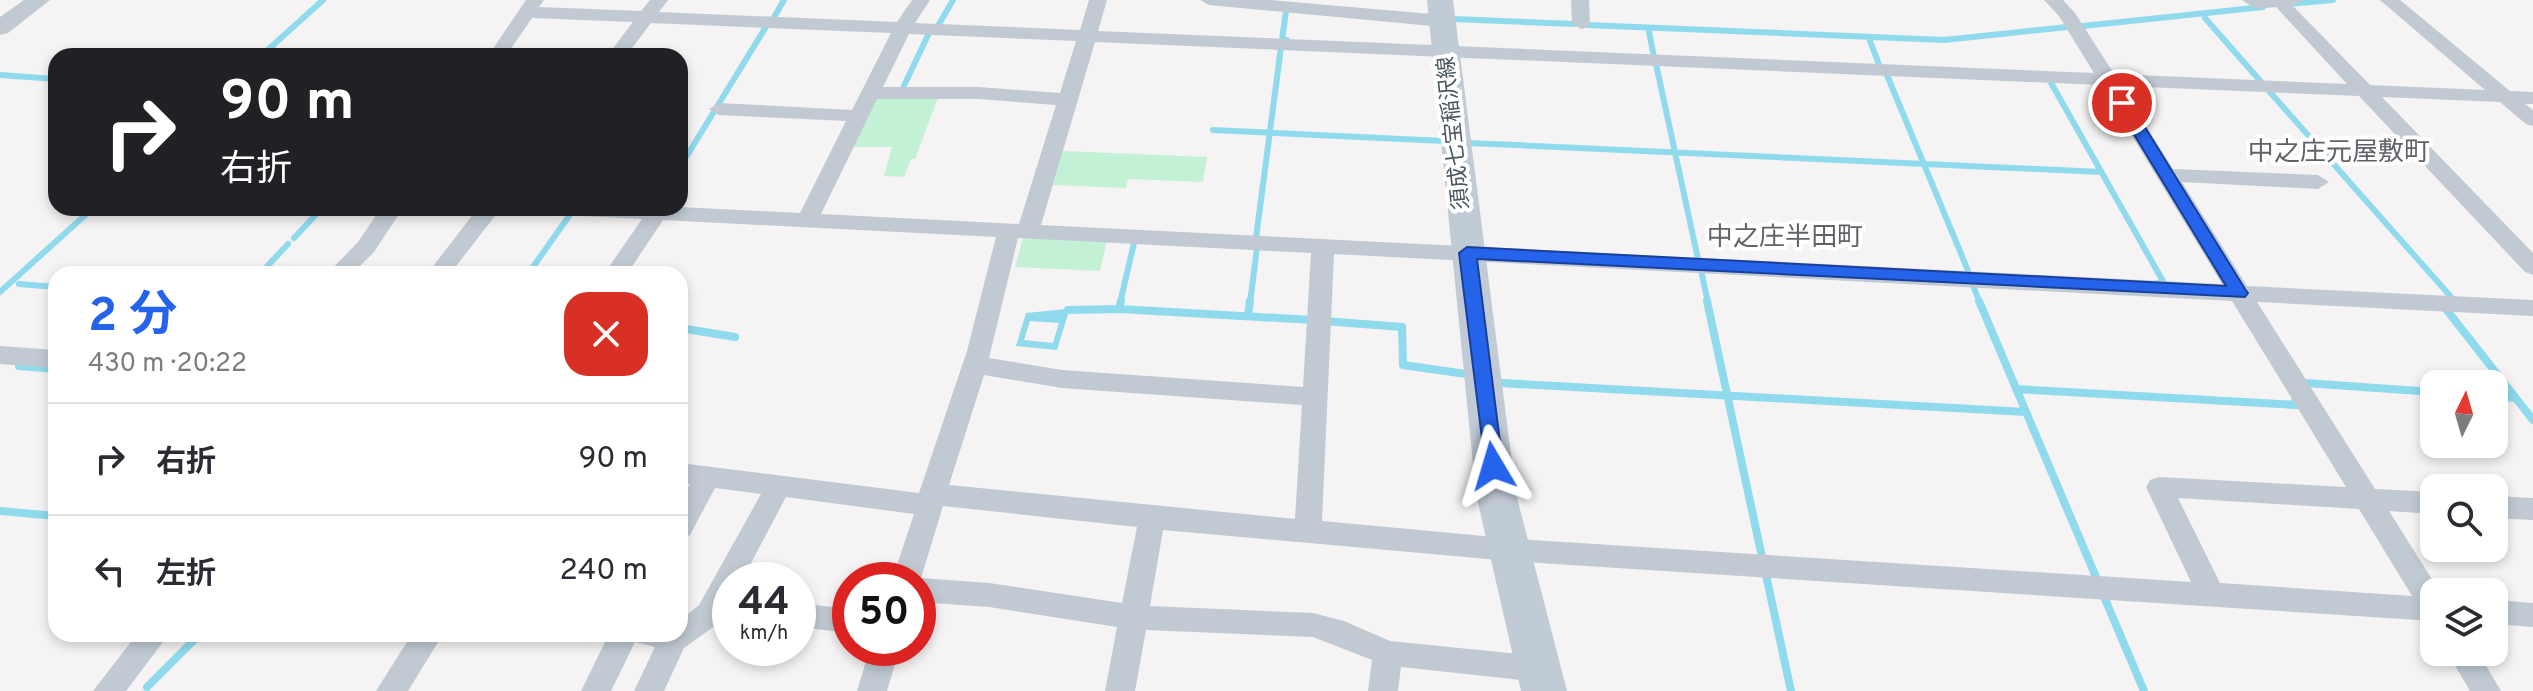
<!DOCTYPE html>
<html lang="ja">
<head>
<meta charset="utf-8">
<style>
	body { margin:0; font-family:Overpass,"Noto Sans JP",sans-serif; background:#f7f7f7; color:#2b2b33; height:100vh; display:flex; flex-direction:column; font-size:30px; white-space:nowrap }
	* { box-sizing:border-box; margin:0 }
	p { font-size:26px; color:#7c7c81 }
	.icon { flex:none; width:44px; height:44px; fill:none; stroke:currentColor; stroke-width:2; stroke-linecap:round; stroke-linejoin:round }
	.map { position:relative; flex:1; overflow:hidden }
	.sheet { position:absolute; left:48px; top:266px; width:640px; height:376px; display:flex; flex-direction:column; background:#fff; border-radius:24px; box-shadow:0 4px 12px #0003 }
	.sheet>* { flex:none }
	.top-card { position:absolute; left:48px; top:48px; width:640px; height:168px; border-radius:24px; box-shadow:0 4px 12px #0003; background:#202124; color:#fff; overflow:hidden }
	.needle { width:52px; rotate:5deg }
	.fabs { position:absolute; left:2420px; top:370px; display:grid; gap:16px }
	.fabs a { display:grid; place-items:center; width:88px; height:88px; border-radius:16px; background:#fff; box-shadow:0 4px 12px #0003; font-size:40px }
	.speed { position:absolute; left:712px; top:562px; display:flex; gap:16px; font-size:40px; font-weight:700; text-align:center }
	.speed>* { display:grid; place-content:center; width:104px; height:104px; border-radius:50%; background:#fff; box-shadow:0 4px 12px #0003; line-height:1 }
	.speed small { font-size:20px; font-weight:400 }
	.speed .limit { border:12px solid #d22; background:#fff; color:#111 }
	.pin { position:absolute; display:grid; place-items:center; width:68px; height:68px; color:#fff; margin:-34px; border:4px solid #fff; border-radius:50%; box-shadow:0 2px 8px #0007 }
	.me { position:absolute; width:88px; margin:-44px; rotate:353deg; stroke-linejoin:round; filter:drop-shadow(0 0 6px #0008) }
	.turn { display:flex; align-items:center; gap:28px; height:168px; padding:0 40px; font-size:36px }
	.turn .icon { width:104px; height:104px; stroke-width:2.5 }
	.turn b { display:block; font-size:56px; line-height:68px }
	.round { display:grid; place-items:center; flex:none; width:84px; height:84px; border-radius:24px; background:#f7f7f7 }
	.head { display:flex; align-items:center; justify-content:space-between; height:136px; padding:0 40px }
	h1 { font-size:48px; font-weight:700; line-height:60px; color:#2563eb }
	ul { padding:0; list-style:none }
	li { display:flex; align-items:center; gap:24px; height:112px; padding:0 40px; border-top:2px solid #e1e1e2 }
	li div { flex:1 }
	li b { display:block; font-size:30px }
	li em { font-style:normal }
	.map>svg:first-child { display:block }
	.green { fill:#c3f1d5 }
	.water { fill:#90daee; fill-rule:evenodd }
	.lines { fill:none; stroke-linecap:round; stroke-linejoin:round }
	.stream-far1 { stroke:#90daee; stroke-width:6 }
	.stream { stroke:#90daee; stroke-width:8 }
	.minor { fill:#c1cad2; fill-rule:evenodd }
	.tertiary { fill:#c1cad2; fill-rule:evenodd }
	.secondary { fill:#c1cbd6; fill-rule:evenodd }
	.route { fill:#2563eb; stroke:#184099; stroke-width:2 }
	.labels { text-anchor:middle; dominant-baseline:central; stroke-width:8; stroke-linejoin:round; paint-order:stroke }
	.street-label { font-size:22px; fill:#4a5661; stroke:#fff }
	.quarter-label { font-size:26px; fill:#5f6368; stroke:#fff }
</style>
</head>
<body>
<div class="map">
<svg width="2533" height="691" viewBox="0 0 2533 691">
	<rect width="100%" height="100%" fill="#f5f3f3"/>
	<path class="green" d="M877,95H939L915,159H911L904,177L884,176L892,147H851Z
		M1063,151L1207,157L1203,182L1128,179L1126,188L1053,185Z
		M1023,238L1107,240L1100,271L1015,267Z"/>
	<path class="water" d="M1067,309L1069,311L1057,350L1016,346L1026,313ZM1030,321L1059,323L1053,343L1024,340Z"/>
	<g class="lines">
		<path class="stream-far1" d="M2288,4L2333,0
			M1286,11L1282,40H1287
			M2205,18L2262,83
			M773,19L784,0
			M1453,19L1575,24
			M1587,25L1944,40L2067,27
			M938,26L953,0
			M2083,26L2263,7
			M1649,32L1654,57
			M1870,41L1880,67
			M261,56L323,0
			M1656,64L1698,259
			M0,75L56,79
			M1887,75L1969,273
			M2050,81L2164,283H2157
			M902,90L929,33
			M2269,91L2452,298
			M1213,130L1444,141
			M1469,143L2101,172
			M680,167L767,25
			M294,238L322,208
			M1256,238L1281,47
			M1701,270L1708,303
			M260,274L288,244
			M528,274L569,216
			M1972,283L1980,303
			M19,284L56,287
			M0,292L93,208
			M1120,303L1134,243
			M1250,303L1257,248"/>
		<path class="stream" d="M1707,301L1762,557
			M1979,301L2096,577
			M1119,309L1121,301
			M2446,309L2533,420
			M1068,310L1119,309L1313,320
			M1248,316L1250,301
			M1324,321L1402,327L1403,365L1466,374
			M680,328L735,337
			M19,366L56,369
			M1501,383L2026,412
			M2305,383L2434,392
			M2016,389L2297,405L2295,401
			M2494,396L2515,398
			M0,511L56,516
			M1766,575L1791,691
			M2105,599L2144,691
			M147,687L200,634"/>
		<path class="minor" d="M526,0H544L539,7L641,11L650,0H668L659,12L897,22L912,0H930L915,23L1080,30L1089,0H1107L1098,31L2094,73L2059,16L2044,0H2063L2075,13L2114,74L2347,84L2276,7L2256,9L2242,0H2303L2293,6L2370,85L2485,90L2380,0H2400L2510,91L2533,92V104H2525L2533,110V126L2526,124L2500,102L2382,97L2533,253V275L2525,272L2359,96L2121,86L2173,169L2318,175L2329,182L2318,189L2182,182L2247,286L2533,300V316L2257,302L2375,489L2434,492V514L2389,511L2440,592H2434V621L1510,561L1163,530L1150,606L1313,613L1344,621L1390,641L1539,656L1549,660L1554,669L1549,678L1539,682L1401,667L1398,691H1368L1372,660L1313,637L1146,630L1135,691H1105L1117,627L989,607L918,602V580H892L914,514L786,497L742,580H730V602L719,623L684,648L664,691H634L655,647L635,642L611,691H581L609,634H680V621L699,605L761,494L715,488L690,535L680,538V502L690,484L680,483V463L919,493L967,351L996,237L663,220L627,274H604L642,219L562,215L554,213L551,208L680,207L800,213L846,121L719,115L709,109L719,103L852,110L891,33L651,23L626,56H607L633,22L532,18L506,56H488ZM909,34L1076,41L1060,93L979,87H883ZM1095,42L2101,85L2222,284L1041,225ZM877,99H979L1056,105L1019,224L821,214ZM1018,238L1311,253L1303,387L1062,370L989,358ZM1334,254L2232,301L2346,487L2159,477L2150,480L2146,487L2191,582L1516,539L1322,521ZM984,375L1062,388L1302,405L1295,519L949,485ZM2178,498L2359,509L2412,596L2220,583ZM943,506L1137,527L1122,603L989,583L921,578Z
			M1200,0H1269L1443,15L1452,21L1443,27L1209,5Z
			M1571,0H1589L1590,23L1588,27L1581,29L1572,23Z
			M381,208H403L374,252L352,274H327L358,242Z
			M478,208H501L450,274H427Z
			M0,346L56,350V368L0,364Z
			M2494,496L2533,498V520L2494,518Z
			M2494,600L2533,603V627L2494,624Z
			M798,603L850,609V633L798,627Z
			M137,634H169L126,691H93Z
			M412,634H443L408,691H376Z
			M870,648H900L887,691H857Z
			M2447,652H2478L2501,691H2470Z"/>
		<path class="tertiary" d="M24,0H50L8,33L0,35V17Z"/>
		<path class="secondary" d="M1427,0H1453L1516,494L1567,691H1521L1476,494Z"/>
	</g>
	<path class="route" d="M2122,99L2130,103L2245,289L2248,293L2245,297L1477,259L1503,466L1500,471H1486L1459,253L1467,247L2226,286L2115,103Z"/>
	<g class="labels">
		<g class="street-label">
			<text transform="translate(1455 133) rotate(-96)">須成七宝稲沢線</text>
		</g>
		<g class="quarter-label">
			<text x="2339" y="153">中之庄元屋敷町</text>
			<text x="1785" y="238">中之庄半田町</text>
		</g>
	</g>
</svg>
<div class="fabs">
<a><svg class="needle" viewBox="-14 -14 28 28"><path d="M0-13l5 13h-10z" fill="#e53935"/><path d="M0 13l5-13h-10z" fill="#7c7c81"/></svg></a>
<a><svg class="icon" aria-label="search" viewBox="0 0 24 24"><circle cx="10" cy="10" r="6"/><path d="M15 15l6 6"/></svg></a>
<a><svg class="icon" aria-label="layers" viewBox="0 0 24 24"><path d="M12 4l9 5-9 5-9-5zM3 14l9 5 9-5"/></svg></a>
</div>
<div class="speed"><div>44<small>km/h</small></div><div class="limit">50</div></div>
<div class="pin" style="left:2122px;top:103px;background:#d93025"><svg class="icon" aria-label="arrive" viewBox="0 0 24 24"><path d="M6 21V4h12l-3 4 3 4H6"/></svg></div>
<svg class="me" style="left:1493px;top:466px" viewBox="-20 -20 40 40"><path d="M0-17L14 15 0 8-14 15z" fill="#2563eb" stroke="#fff" stroke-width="4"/></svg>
<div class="top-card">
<div class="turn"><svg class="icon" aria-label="right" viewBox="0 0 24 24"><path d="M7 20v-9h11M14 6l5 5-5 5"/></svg><div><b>90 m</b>右折</div></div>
</div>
<section class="sheet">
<div class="head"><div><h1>2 分</h1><p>430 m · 20:22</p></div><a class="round" style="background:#d93025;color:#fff"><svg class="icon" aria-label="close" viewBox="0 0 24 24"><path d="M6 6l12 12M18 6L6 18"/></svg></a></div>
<ul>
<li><svg class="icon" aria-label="right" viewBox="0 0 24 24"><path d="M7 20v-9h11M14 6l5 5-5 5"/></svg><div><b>右折</b></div><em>90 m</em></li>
<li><svg class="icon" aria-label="left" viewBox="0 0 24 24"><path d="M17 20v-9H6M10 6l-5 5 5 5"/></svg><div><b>左折</b></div><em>240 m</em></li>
</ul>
</section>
</div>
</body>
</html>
